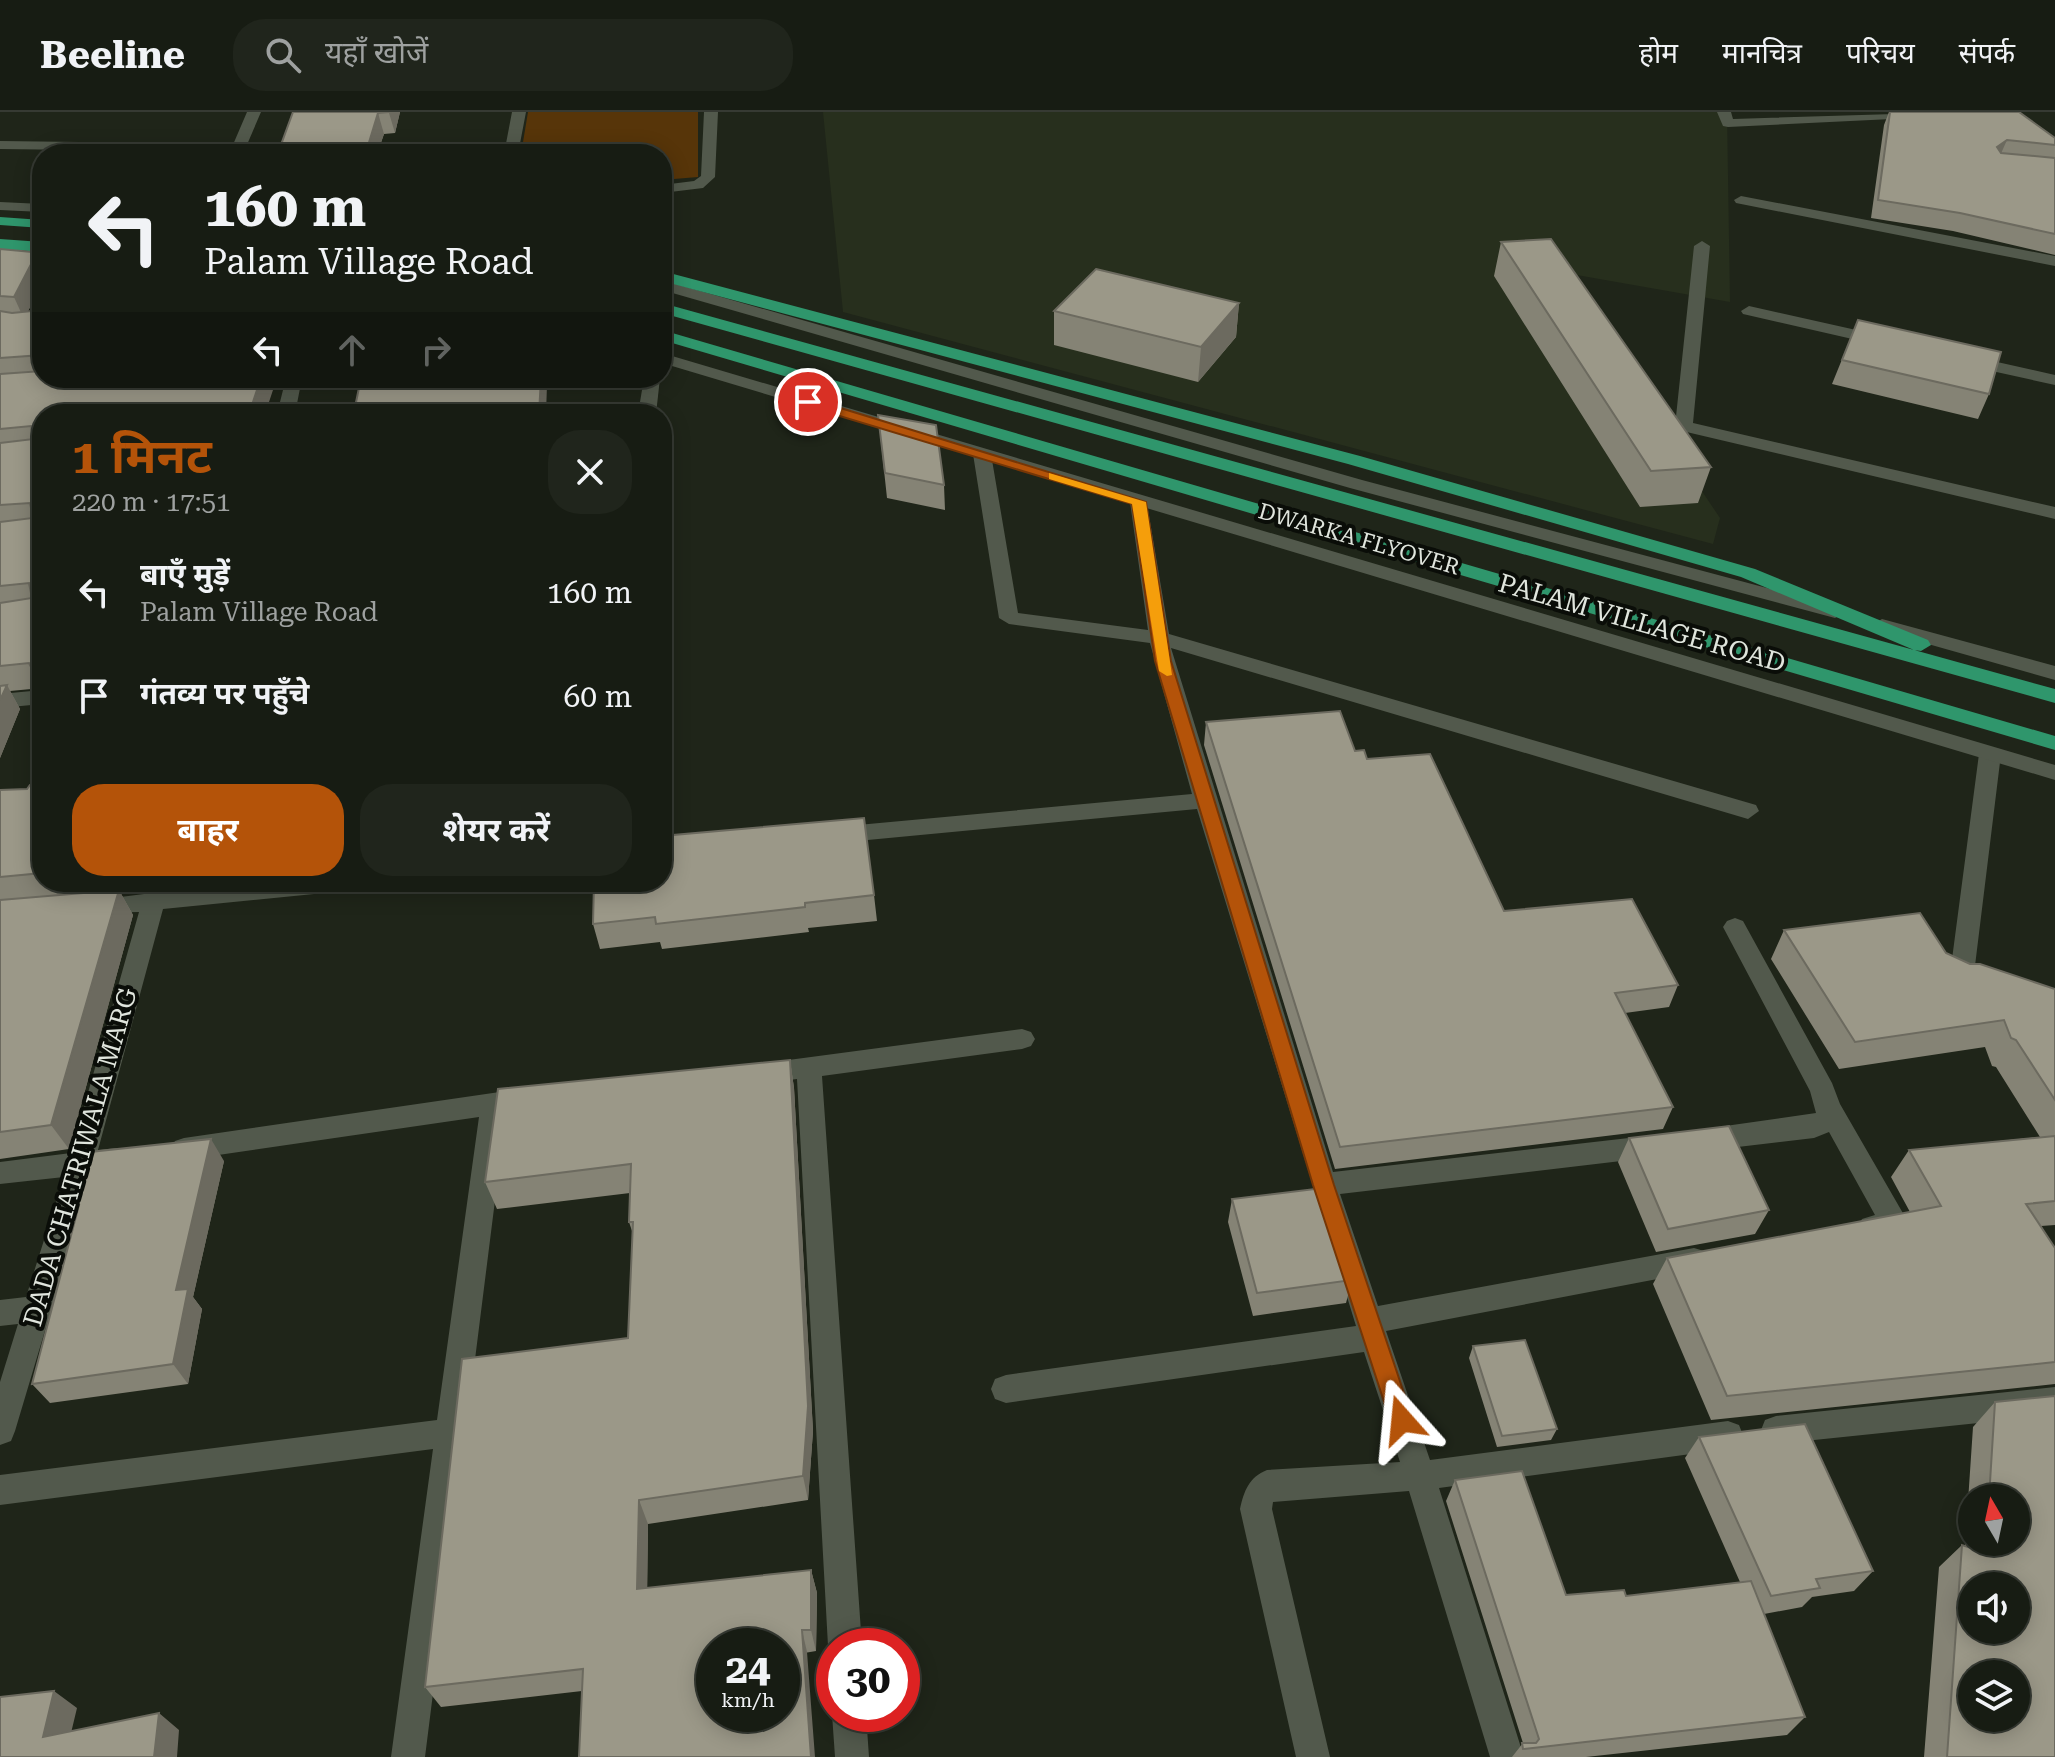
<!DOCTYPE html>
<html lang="hi">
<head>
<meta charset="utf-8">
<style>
	body { margin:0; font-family:"Roboto Serif","Noto Sans Devanagari",serif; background:#20251c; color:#f1f3f6; height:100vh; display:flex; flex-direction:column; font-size:30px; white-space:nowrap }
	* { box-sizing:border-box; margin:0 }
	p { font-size:26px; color:#9ea1a0 }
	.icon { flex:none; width:44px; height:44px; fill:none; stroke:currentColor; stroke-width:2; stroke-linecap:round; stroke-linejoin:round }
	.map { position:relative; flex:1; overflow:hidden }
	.panel { position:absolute; left:32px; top:292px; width:640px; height:488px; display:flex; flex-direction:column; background:#171c13; border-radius:32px; box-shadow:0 4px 20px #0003,0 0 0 2px #363a33 }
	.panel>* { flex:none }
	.hud { position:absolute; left:32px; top:32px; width:640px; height:244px; border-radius:32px; box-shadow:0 4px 20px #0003,0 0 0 2px #363a33; background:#171c13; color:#f1f3f6; overflow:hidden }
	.needle { width:52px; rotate:351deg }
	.fabs { position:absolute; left:1958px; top:1372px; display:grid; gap:16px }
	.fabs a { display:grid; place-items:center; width:72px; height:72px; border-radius:50%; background:#171c13; box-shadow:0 4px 20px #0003,0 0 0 2px #363a33; font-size:40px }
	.speed { position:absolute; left:696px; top:1516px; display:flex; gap:16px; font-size:40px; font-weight:700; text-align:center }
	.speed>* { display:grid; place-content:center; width:104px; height:104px; border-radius:50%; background:#171c13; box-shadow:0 4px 20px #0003,0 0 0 2px #363a33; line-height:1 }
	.speed small { font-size:20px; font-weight:400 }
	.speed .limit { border:12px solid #d22; background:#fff; color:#111 }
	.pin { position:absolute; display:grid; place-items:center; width:68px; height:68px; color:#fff; margin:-34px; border:4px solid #fff; border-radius:50%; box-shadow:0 2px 8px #0007 }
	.me { position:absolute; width:88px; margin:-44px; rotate:342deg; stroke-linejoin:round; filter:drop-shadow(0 0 6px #0008) }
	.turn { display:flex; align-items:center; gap:28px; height:168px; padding:0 40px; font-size:36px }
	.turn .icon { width:104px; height:104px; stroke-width:2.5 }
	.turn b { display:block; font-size:56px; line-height:68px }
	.lanes { display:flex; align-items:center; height:76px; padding:0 40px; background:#0003; justify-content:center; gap:40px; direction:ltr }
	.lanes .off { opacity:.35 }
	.round { display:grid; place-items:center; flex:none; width:84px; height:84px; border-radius:32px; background:#20251c }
	.summary { display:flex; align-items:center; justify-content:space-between; height:136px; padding:0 40px }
	h1 { font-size:48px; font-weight:700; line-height:60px; color:#b45309 }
	.action { display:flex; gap:16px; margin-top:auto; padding:16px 40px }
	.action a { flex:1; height:92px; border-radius:32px; background:#b45309; color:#fff; font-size:32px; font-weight:700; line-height:92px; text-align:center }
	.action a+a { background:#20251c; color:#f1f3f6 }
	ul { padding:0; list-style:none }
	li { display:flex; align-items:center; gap:24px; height:104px; padding:0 40px }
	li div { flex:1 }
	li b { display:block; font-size:30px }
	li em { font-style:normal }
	header { display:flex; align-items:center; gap:48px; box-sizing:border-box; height:112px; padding:0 40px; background:#171c13; border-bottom:2px solid #363a33 }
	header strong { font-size:38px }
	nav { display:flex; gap:44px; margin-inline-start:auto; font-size:28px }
	.search { width:560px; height:72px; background:#20251c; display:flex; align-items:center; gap:20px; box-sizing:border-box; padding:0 28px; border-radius:32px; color:#9ea1a0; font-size:30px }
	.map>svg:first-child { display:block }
	.built { fill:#272f1d }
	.green { fill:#573509 }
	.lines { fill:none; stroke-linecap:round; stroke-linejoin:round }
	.street { fill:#52594c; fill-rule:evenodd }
	.secondary { fill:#52594c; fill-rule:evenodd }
	.primary { fill:#2f966c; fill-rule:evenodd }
	.wall { fill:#858375; fill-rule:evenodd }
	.shaded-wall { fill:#6c6a5f }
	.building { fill:#9b9888; stroke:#6c6a5f; stroke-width:2; fill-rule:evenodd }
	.route { fill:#b45309; stroke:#753606; stroke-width:2 }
	.slow { fill:#f59e0b }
	.labels { text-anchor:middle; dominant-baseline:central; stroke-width:8; stroke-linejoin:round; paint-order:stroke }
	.far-street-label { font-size:22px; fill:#e0e5dd; stroke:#0a0d08 }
	.street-label { font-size:26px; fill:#e0e5dd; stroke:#0a0d08 }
</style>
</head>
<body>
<header>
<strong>Beeline</strong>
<div class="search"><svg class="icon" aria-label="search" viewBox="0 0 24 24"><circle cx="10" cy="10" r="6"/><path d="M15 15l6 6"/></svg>यहाँ खोजें</div>
<nav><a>होम</a><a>मानचित्र</a><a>परिचय</a><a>संपर्क</a></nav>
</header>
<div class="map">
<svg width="2055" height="1645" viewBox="0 0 2055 1645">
	<rect width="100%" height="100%" fill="#1f2519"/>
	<path class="built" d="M823,0H1727L1730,190L1554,159L1720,406L1713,432L843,200Z"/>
	<path class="green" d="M528,0H698V65L662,68V42H521Z"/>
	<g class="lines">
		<path class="street" d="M512,0H526L518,42H504Z
			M704,0H718L715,65L703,76L662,81V73L694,69L701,64Z
			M1717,0H1731L1733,7L1961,0L1954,4L1728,15L1723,14Z
			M0,29L238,32L245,36L238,40L0,37Z
			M1741,84L2055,144V154L1736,91L1734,88Z
			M1702,129L1710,134L1693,311L2055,395V407L1678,318L1675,314L1694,134Z
			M1749,194L1883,224L1891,229L1883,234L1743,202L1741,199Z
			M1966,243L2055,263V273L1960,252V244Z
			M286,266H302L295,302H277Z
			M644,266H660L656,302H638Z
			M982,337L991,342L1018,501L1148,518L1130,390L1139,384L1146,386L1169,522L1756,693L1759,699L1748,707L1171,536L1333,1060L1655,1023L1664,1026L1668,1034L1664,1042L1655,1045L1340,1082L1378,1194L1694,1136L1704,1139L1708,1148L1704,1157L1694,1160L1386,1219L1430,1348L1728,1309L1739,1313L1743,1323L1739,1333L1728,1337L1439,1376L1524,1645H1490L1409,1379L1273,1390L1272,1397L1330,1645H1296L1240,1397C1244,1379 1249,1365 1267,1358L1400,1350L1364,1240L1006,1291L995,1287L991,1277L995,1267L1006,1263L1356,1214L1197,697L836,731L825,723L836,715L1192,682L1150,531L1009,512L999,506L973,342Z
			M42,578V592L0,596V582Z
			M1990,635L2001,642L1973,870L1970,877H1952L1949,870L1979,642Z
			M147,770H171L168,779L267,770H366L362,776L354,778L163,797L98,1038L116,1036L125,1039L129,1047L125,1055L92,1061L15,1319L11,1329L0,1333V1270L18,1212L0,1214V1188L26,1185L64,1065L0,1072V1050L71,1041L139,800L89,801L85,795L89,789L144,782Z
			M1735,806L1743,809L1832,971L1840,992L1904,1103L1908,1111L1904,1119L1872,1127L1862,1123L1858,1115L1862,1107L1875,1103L1829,1020L1814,1026L1704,1039L1695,1036L1691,1028L1695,1020L1704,1017L1816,1001L1810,979L1723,815L1727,809Z
			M1022,917L1031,920L1035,927L1031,934L1022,937L822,964L862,1534H834V1546L828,1534L797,967L759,972L750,969L746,962L750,955L759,952Z
			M528,976L537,980L541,987L537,994L506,1001L425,1645H391L433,1337L0,1393V1363L437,1308L479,1005L184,1048L175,1045L171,1037L175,1029L184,1026Z
			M2055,1275V1303L1776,1332L1765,1328L1761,1318L1765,1308L1776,1304Z
			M834,1597V1602H866L869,1645H835L832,1602Z"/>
		<path class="secondary" d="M247,0H261L243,42H229Z
			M0,90L42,92V100L0,98Z
			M662,168L1362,368L1842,496L1845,500L1835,506L1350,376L662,178Z
			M662,241L2055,653V668L662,251Z
			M1882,507L2055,554V568L1875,517L1872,513Z"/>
		<path class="primary" d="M0,105L42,108V116L0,113Z
			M0,127L42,130V140L0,137Z
			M662,159L1360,344L1755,457L1928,528L1931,533L1921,539L1914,538L1741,465L1348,352L662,169Z
			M662,191L2055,577V591L662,201Z
			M662,218L2055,624V638L662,228Z"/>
	</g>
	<path class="wall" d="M293,0H400L395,21L384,22L377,42H278Z
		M1889,0H2019L2055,26V143L1953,119L1871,106L1884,13Z
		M1501,130L1711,355L1698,391L1640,395L1494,164Z
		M40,135L42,139V172L28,199L42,198V576L10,579L20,597L0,646V137L32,140Z
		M1239,191L1236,225L1198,270L1054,233V199Z
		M1858,208L1989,282L1978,307L1832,272Z
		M878,303L944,373L945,398L887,386Z
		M1206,610L1355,639L1367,647L1504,799L1678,873L1669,895L1625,901L1673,995L1663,1017L1335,1057L1204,633Z
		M42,672V770H146L142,778L120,780L133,803L69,1037L0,1047V678L27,677Z
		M169,770H225L172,776Z
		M594,770L874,783L877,809L808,816L809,820L662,837L660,830L600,837L593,812Z
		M1784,818L1946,841L1970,852L2055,877V1113L2041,1114L2055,1136V1272L1711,1308L1653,1172L1667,1146L1910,1100L1891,1065L1909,1038L2040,1025L1996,955L1992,954L1985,935L1839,957L1771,847Z
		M790,948L794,976L813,1319L808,1388L648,1412L647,1476L811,1458L817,1481L816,1539L582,1579L441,1595L425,1575L628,1226L633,1122L629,1110L630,1081L497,1097L485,1070Z
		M1629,1026L1769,1098L1755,1122L1656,1140L1618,1050Z
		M224,1049L193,1185L202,1197L188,1272L50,1291L32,1272L78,1099L73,1093Z
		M1232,1087L1352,1168L1346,1191L1253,1204L1228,1110Z
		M1473,1234L1557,1317L1551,1328L1497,1335L1469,1246Z
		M2055,1284V1645H1924L1939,1455L1962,1433L1965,1434L1973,1315L1995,1290ZM1972,1386H2016V1430H1972ZM1972,1474H2016V1518H1972ZM1972,1562H2016V1606H1972Z
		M1699,1325L1873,1459L1854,1479L1812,1485L1802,1495L1764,1502L1805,1605L1787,1623L1586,1645H1512L1523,1631L1446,1389L1455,1368L1566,1483L1626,1484L1740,1470L1685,1346Z"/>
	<path class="shaded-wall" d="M389,0H400L395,21L389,1Z
		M378,1L384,22L377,42H368L367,37Z
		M2007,28L1999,46L1997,35Z
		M40,135L42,139V172L24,207L14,185Z
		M1239,191L1236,225L1198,270L1201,235Z
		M261,266H277L265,302H249Z
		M541,266H545L547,273L546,302H539Z
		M7,573L20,597L0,646V588Z
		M137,770H146L142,778Z
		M119,778L133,803L69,1037L51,1013Z
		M790,948L794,976L813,1319L808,1388L803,1364Z
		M211,1027L224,1049L193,1185L202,1197L188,1272L173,1252L176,1178Z
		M639,1388L648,1412L647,1499L637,1477Z
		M811,1458L817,1481L816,1539L811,1518Z
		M802,1518L807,1540L815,1645H811Z
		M54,1579L77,1596L66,1642L43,1625Z
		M159,1601L179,1618L177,1645H154Z"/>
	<path class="building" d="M293,0H389L378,1L367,37L278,41Z
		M1890,0H2019L2055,26V33L2007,28L1997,35L2001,41L2055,46V122L1960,101L1878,88Z
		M1551,127L1711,355L1651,359L1501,130Z
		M40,135L14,185L0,184V137L32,140Z
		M1096,157L1239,191L1201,235L1054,199Z
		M42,198V243L0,246V199L12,201Z
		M1858,208L2001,240L1989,282L1842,248Z
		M42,259V266H261L249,302H42V556L32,557L29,551L0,554V491L32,486L29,471L0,474V410L33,406L30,391L0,393V331L34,327L31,314L0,317V262Z
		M361,266H541L539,302H329L354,300Z
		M878,303L936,313L944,373L885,361Z
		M7,573L0,588V574Z
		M1340,599L1355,639L1364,638L1367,647L1430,642L1504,799L1632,787L1678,873L1615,881L1673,995L1340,1035L1206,610Z
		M42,672V761L0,765V678L27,677L30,673Z
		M864,706L874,783L805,791V795L656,812L655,805L593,812L594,770H662V724Z
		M119,778L51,1013L0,1020V788Z
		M1920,801L1946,841L1970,852H1980L2055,877V988L2016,928L2011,926L2004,908L1855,930L1784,818Z
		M790,948L808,1294L803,1364L639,1388L637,1477L811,1458V1518H802L811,1645H579L583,1557L425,1575L462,1247L628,1226L633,1110H629L631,1052L485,1070L498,977ZM714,1534H782V1602H714Z
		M1729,1014L1769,1098L1668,1117L1629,1026Z
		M2055,1024V1089L2026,1092L2055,1136V1250L1727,1284L1667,1146L1941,1094L1909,1038Z
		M211,1027L176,1178L188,1177L173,1252L32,1272L79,1093H73L90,1040Z
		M1323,1076L1352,1168L1257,1181L1232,1087Z
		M1525,1228L1557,1317L1502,1324L1473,1234Z
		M2055,1284V1645H1947L1962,1433L1986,1441L1987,1430H2016V1386H1989L1995,1290ZM1972,1474H2016V1518H1972ZM1972,1562H2016V1606H1972Z
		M1805,1312L1873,1459L1816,1467L1820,1476L1771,1484L1699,1325Z
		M1522,1359L1566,1483L1624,1478L1626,1484L1751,1469L1805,1605L1523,1637L1522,1631H1536L1539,1627L1455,1368Z
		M54,1579L43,1625L159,1601L154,1645H0V1585Z"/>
	<path class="route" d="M808,286L1146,390L1171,549L1334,1073L1413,1308L1410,1316L1402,1319L1394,1316L1390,1308L1313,1073L1155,549L1132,392L803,293V287Z"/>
	<path class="slow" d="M1049,361L1146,390L1172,563L1167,564L1159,559L1132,392L1049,367Z"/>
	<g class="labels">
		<g class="far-street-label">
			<text transform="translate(1359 427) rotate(16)">DWARKA FLYOVER</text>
		</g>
		<g class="street-label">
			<text transform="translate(1642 511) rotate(16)">PALAM VILLAGE ROAD</text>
			<text transform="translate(80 1045) rotate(-74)">DADA CHATRIWALA MARG</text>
		</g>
	</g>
</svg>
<div class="fabs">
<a><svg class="needle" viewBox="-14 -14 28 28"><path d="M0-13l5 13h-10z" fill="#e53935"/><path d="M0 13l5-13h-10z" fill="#9ea1a0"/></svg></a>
<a><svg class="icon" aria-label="sound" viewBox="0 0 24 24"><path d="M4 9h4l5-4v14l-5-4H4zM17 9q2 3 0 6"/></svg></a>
<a><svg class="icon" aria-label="layers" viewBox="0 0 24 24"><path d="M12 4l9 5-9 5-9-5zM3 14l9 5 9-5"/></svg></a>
</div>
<div class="speed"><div>24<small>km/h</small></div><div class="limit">30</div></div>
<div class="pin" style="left:808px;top:290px;background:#d93025"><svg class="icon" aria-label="arrive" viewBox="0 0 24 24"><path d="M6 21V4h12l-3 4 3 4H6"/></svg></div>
<svg class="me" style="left:1402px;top:1308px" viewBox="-20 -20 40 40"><path d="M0-17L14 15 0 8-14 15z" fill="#b45309" stroke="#fff" stroke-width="4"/></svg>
<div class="hud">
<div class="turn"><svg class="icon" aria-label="left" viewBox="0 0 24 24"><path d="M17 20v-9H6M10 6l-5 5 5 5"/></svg><div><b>160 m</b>Palam Village Road</div></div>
<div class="lanes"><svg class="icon" aria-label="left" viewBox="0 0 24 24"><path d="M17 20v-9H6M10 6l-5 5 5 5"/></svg><svg class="icon off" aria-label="ahead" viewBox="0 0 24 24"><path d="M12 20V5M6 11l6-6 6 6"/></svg><svg class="icon off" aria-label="right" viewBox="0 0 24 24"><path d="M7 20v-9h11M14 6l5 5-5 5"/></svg></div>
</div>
<section class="panel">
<div class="summary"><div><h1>1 मिनट</h1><p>220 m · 17:51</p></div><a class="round"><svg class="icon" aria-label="close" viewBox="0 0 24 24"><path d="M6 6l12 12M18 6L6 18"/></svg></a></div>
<ul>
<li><svg class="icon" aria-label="left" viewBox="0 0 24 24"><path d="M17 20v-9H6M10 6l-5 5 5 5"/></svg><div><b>बाएँ मुड़ें</b><p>Palam Village Road</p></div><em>160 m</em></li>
<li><svg class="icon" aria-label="arrive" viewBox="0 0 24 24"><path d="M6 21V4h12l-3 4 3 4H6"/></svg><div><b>गंतव्य पर पहुँचे</b></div><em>60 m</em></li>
</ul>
<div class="action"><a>बाहर</a><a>शेयर करें</a></div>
</section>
</div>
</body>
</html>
